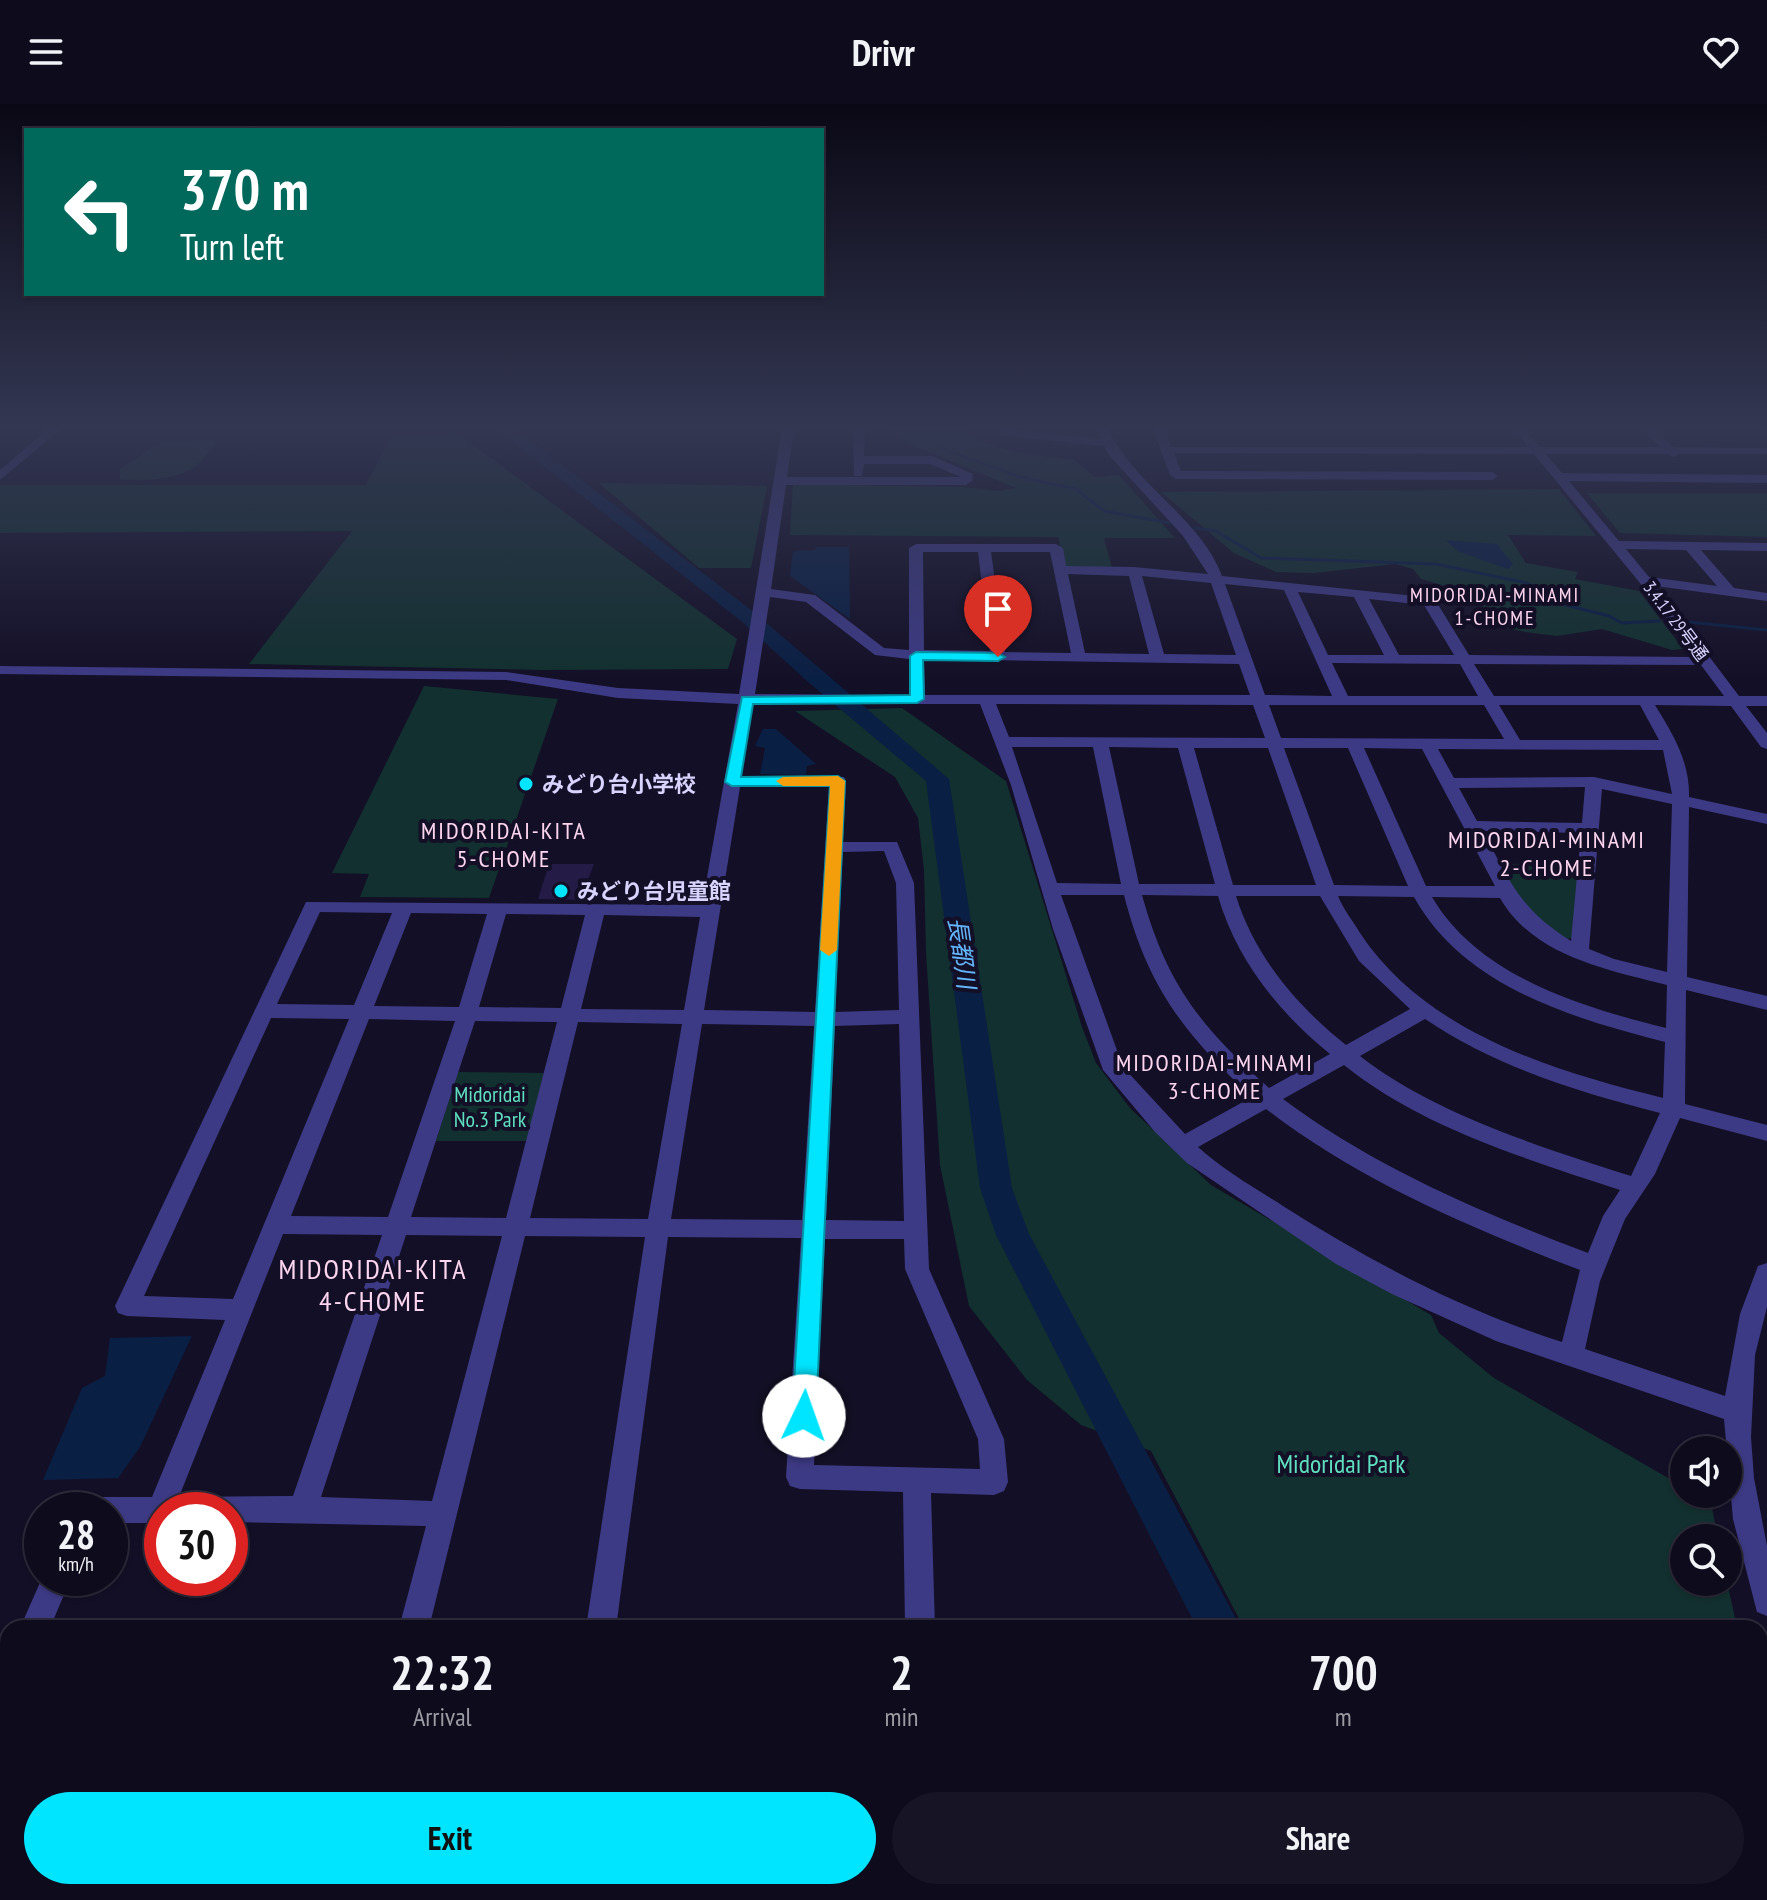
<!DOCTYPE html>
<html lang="en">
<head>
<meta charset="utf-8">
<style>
	body { margin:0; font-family:"PT Sans Narrow","Noto Sans JP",sans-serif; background:#171425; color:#f1f3f6; height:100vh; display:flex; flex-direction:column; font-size:30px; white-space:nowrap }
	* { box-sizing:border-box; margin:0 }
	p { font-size:26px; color:#9b9ba3 }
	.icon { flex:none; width:44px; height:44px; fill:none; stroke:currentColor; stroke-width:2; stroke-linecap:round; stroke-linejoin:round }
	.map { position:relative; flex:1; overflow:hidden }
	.sheet { position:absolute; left:0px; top:1516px; width:1768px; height:280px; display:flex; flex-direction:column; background:#0e0b1c; border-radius:24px 24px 0 0; box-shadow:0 2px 6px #0004,0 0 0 2px #2e2b3b }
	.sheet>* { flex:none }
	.top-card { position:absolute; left:24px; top:24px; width:800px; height:168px; border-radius:0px; box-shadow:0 2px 6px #0004,0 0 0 2px #2e2b3b; background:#00695c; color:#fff; overflow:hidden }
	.buttons { position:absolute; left:1670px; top:1332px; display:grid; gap:16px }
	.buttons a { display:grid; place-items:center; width:72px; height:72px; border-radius:50%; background:#0e0b1c; box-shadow:0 2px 6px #0004,0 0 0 2px #2e2b3b; font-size:40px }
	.speed { position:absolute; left:24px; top:1388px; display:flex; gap:16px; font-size:40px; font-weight:700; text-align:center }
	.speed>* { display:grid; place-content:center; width:104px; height:104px; border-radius:50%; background:#0e0b1c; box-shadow:0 2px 6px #0004,0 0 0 2px #2e2b3b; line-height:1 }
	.speed small { font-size:20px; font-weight:400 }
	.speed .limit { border:12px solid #d22; background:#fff; color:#111 }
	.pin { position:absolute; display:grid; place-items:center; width:68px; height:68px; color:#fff; margin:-82px -34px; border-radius:50% 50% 50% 0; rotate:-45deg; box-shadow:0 0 8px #0007 }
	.pin .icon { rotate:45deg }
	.me { position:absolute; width:88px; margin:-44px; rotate:3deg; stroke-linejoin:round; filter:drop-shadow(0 0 6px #0008) }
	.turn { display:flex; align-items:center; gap:28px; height:168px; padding:0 24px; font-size:36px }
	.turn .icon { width:104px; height:104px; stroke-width:2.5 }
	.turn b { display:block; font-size:56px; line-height:68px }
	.eta { display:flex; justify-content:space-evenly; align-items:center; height:136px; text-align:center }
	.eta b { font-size:48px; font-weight:700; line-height:56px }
	.button { display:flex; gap:16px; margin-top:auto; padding:16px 24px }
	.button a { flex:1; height:92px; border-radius:48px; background:#00e5ff; color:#111; font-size:32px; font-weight:700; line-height:92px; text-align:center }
	.button a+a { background:#171425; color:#f1f3f6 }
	header { display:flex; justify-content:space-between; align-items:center; height:104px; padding:0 24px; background:#0e0b1c; font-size:36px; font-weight:700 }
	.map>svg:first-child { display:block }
	.green { fill:#12302f }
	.water { fill:#0a1f44 }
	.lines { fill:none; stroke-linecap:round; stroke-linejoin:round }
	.stream { stroke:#0a1f44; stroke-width:3 }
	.river { fill:#0a1f44; fill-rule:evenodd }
	.building { fill:#241b47 }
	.minor { fill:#3d3a85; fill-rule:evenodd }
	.route { fill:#00e5ff; stroke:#0095a6; stroke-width:2 }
	.slow { fill:#f59e0b }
	.poi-dot { fill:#00e5ff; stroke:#130f26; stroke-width:3 }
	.labels { text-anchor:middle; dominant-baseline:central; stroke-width:8; stroke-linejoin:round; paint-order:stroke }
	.far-street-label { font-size:18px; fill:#d9d4ff; stroke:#130f26 }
	.far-neighbourhood-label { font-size:20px; letter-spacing:2px; fill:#ffd6f0; stroke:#130f26 }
	.poi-label { font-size:22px; font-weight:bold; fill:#d9d4ff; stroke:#130f26; text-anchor:start }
	.park-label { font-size:22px; fill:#5fe0c0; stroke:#130f26 }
	.neighbourhood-label { font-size:24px; letter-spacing:2px; fill:#ffd6f0; stroke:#130f26 }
	.water-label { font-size:24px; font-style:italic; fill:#62b6ff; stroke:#130f26 }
	.near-park-label { font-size:26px; fill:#5fe0c0; stroke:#130f26 }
	.near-neighbourhood-label { font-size:28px; letter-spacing:2px; fill:#ffd6f0; stroke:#130f26 }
</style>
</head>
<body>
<header><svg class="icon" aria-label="menu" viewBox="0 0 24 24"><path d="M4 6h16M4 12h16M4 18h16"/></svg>Drivr<svg class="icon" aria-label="heart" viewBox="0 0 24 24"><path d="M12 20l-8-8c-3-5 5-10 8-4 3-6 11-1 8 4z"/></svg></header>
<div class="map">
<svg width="1767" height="1796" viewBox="0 0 1767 1796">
	<rect width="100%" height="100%" fill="#130f26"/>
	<path class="green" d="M889,325H965L981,337L1015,348L1074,356L1095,373L1119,371L1175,434H1104L1112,464H1066L1058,433L790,431L793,380L963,383L998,387L1016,384L903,337Z
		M458,330L737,535L728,565L542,566L249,560L352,427L0,429V381H366L391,332Z
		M219,336C212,344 205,354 197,361C179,376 141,378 120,375V365L160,338Z
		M599,379L767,382L751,464H699Z
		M1559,385L1596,432L1508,431L1526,459L1578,468L1575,475L1639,487L1683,545L1672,546L1602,525L1557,532L1525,528L1503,523L1485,510L1483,501L1470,489L1421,475L1413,465L1395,460L1314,469L1276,468L1234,449L1161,388Z
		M1587,389H1767V433L1620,429Z
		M424,582L558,595L489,794L360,793L369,770L332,769Z
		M902,604L1006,677L1082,923L1096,959L1130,1004L1211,1081L1431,1211L1439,1229L1494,1274L1684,1383V1390H1696L1711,1399L1718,1434H1684V1478H1727L1735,1514L1722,1524H1244L1151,1347L1081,1321L1027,1276L969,1202L940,1061L926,849L924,766L918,714L895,673L795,607Z
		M1581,759L1573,834L1564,835L1528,809L1499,760Z
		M458,968L544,969L527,1037H436Z
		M1760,1615H1767V1796H1240L1230,1788H1760Z"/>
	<path class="water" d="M1446,436L1497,440L1513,460L1508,465L1457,447Z
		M816,443H849L850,515L790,472L793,447L815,446Z
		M763,625H776L816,660L807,662L806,671L760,670L765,644L755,642Z
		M192,1232L140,1343L118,1374L43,1376L82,1284L105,1272L110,1234Z"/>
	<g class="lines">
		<path class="stream" d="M936,325L938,340L948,347L1020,373L1076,385L1104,407L1170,419
			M1194,424L1216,427L1261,454L1436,460L1527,479L1562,500L1609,512L1622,519L1659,517
			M1688,518L1767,526"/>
		<path class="river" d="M497,325H515L755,509L949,675L1012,1084L1029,1130L1241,1524H1197L996,1131L980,1084L926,677L808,578L741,517Z
			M1546,1788H1598L1602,1796H1550Z"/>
	</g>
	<path class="building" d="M549,760H594L580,796L538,795Z"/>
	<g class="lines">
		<path class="minor" d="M48,325H61L0,376V366Z
			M782,325H794L787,373H961L930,360H864L862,372H854L853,325H865L864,352H932L973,370L972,377L966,381H786L771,485L815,491L884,544L909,546V444L916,440H1056L1063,444L1066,462L1134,463L1208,470L1183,432L1109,351L1104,342L1007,332L1003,331L1001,325L1101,335L1096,325H1108C1134,381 1200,413 1222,472L1434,494L1469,551L1694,553L1640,479L1534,350L1174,349L1181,367L1492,368L1498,372L1492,376L1176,375L1170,371L1153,325H1165L1171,343H1528L1513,325H1525L1540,343H1660L1641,325H1654L1673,343L1767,344V350H1679L1673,353L1667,350H1546L1562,369L1767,371V379L1569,377L1619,437L1767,439V447L1701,446L1734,484L1767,489V497L1656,482L1739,592H1767V602H1746L1767,629V645L1761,643L1731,602L1655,601C1673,630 1690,658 1689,693L1767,710V720L1689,703L1687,873L1767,892V906L1686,886L1685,1000L1767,1021V1037L1680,1014L1655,1070L1625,1115L1600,1177L1585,1245L1725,1292L1740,1210L1758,1162L1767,1159V1203L1755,1251L1751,1333L1754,1374L1767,1442V1512L1757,1508L1733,1415L1724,1315L1496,1237L1392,1190L1336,1160L1187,1059L1155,1028L1103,966L1053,825L1011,681L980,600H753L741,673H844L846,677L843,738H897L914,779L929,1165L1004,1335L1008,1378L1004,1387L994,1391L931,1389L935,1524H905L903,1388L800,1385L790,1382L786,1373L801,1134L668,1133L616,1524H586L645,1133L525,1132L429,1524H399L426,1422L230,1418V1406H162V1419H110V1406H84L88,1397L98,1393H152L225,1216L127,1212L118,1209L115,1202L306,798L702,801L738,600L618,594L506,576L0,570V562L506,568L618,584L739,590ZM1626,445L1686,446L1717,482L1649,473ZM923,448H978L990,547L924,546ZM991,448H1050L1071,549L1005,548ZM1068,470L1129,472L1149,550L1085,549ZM1142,472L1211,479L1236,551L1164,550ZM1225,480L1284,486L1332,592L1265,591ZM1298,488L1354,493L1384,551H1328ZM770,493L806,498L875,551L909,555V591L755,590ZM1369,495L1424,501L1454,551H1399ZM924,555L1239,560L1250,591H925ZM1332,559L1460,560L1478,592H1348ZM1474,560L1701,561L1724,592H1494ZM996,600L1253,601L1265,634L1009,633ZM1269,601H1484L1504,635L1281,634ZM1499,601H1640L1659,636H1520ZM1012,643H1093L1121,780L1057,779ZM1109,643L1178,644L1215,780H1139ZM1194,644H1268L1316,781H1233ZM1284,644H1348L1408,782L1334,781ZM1364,644L1422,645L1495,782H1426ZM1438,645L1663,646L1672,690L1594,673L1454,674ZM829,682L815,908L704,906L740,683ZM1585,683L1582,719L1477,717L1459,684ZM1602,685L1672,700L1667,868L1614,855L1589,845ZM1483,727L1581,729L1571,837C1520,805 1510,778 1483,727ZM884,747L896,779L899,906L835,908L843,748ZM1061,791H1124C1147,882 1184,930 1252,993L1185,1030L1123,963ZM1142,791L1218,792C1236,855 1279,909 1330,950L1269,984C1201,923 1167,881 1142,791ZM1236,792H1320L1359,857L1410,905L1346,941C1297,902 1255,853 1236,792ZM1338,792L1414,793C1464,883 1572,914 1665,938L1663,994C1554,967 1426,929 1360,829C1353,817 1343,805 1338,792ZM1432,793L1500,794C1533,852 1608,866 1667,881L1666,924C1582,903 1479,873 1432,793ZM320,808L392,809L354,901L277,900ZM411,809L487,810L459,903L374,902ZM506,810L585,811L561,904L479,903ZM604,811L700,813L684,906L581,905ZM271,914L349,915L233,1195L144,1192ZM369,915L455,917L388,1113L291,1112ZM1425,915C1496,963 1578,988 1660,1009L1631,1072C1541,1043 1434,1010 1360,952ZM475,917L557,918L506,1114L411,1113ZM578,918L682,920L648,1115L530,1114ZM702,920L814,922L802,1116L671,1115ZM899,920L904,1117L826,1116L835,922ZM1344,961C1422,1024 1527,1055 1620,1086L1603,1112L1588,1149C1480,1108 1376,1064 1283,995ZM1266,1005C1361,1078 1469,1123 1580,1166L1562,1238C1462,1206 1371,1158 1283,1102C1255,1084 1223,1066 1198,1043ZM283,1130L382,1131L293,1392L179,1393ZM406,1131L502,1132L432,1397L321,1393ZM825,1135H904L905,1165L978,1335L980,1365L814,1361Z
			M42,1474H71L50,1524H20Z
			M0,1541H8V1614L0,1617Z
			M1760,1547H1767V1577H1760Z
			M0,1742L8,1743V1777L0,1776Z
			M208,1788H242L240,1796H206Z
			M539,1788H573L572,1796H538Z
			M735,1788H769L768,1796H734Z
			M1164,1788H1204L1207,1796H1167Z"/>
	</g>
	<linearGradient id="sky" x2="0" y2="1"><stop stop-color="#0a0815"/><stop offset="0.56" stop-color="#333752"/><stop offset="1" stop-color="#333752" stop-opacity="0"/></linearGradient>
	<rect width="1767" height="577" fill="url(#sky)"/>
	<path class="route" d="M916,548L998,549L1005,553L998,557L923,556L924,595L917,599L753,600L741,673L838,672L845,677L816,1312L812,1319L804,1322L795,1319L792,1312L830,682H732L725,678L742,593L910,591V552Z"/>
	<path class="slow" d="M838,672L845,677L837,846L829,852L820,846L830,682H783L776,677L783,673Z"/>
	<g class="poi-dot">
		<circle cx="526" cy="680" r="8"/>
		<circle cx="561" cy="787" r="8"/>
	</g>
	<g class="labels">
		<g class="far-street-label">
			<text transform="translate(1676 517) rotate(53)">3.4.17 29号通</text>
		</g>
		<g class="far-neighbourhood-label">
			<text x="1495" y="491">MIDORIDAI-MINAMI<tspan x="1495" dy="23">1-CHOME</tspan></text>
		</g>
		<g class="poi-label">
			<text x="542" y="680">みどり台小学校</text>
			<text x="577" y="787">みどり台児童館</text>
		</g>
		<g class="park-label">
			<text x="490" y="990">Midoridai<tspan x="490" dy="25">No.3 Park</tspan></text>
		</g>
		<g class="neighbourhood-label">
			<text x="504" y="726">MIDORIDAI-KITA<tspan x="504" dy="28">5-CHOME</tspan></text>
			<text x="1547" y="735">MIDORIDAI-MINAMI<tspan x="1547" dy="28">2-CHOME</tspan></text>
			<text x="1215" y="958">MIDORIDAI-MINAMI<tspan x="1215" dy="28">3-CHOME</tspan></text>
		</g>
		<g class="water-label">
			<text transform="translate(962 849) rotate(82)">長都川</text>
		</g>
		<g class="near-park-label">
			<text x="1341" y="1359">Midoridai Park</text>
		</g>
		<g class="near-neighbourhood-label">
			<text x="373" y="1164">MIDORIDAI-KITA<tspan x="373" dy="32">4-CHOME</tspan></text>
		</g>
	</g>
</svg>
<div class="buttons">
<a><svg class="icon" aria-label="sound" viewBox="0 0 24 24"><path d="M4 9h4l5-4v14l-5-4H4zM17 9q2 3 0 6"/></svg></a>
<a><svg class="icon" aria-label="search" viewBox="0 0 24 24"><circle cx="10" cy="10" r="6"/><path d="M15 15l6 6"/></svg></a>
</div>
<div class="speed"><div>28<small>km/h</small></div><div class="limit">30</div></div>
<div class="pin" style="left:998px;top:553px;background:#d93025"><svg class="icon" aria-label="arrive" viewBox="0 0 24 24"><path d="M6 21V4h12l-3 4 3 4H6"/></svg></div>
<svg class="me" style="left:804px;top:1312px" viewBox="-20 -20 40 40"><circle r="19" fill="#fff"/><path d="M0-13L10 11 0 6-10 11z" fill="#00e5ff"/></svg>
<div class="top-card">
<div class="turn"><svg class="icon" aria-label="left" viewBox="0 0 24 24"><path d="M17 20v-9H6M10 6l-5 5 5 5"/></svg><div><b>370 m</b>Turn left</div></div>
</div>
<section class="sheet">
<div class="eta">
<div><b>22:32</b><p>Arrival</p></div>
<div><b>2</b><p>min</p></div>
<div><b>700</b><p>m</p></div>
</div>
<div class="button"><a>Exit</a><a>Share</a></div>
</section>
</div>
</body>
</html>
